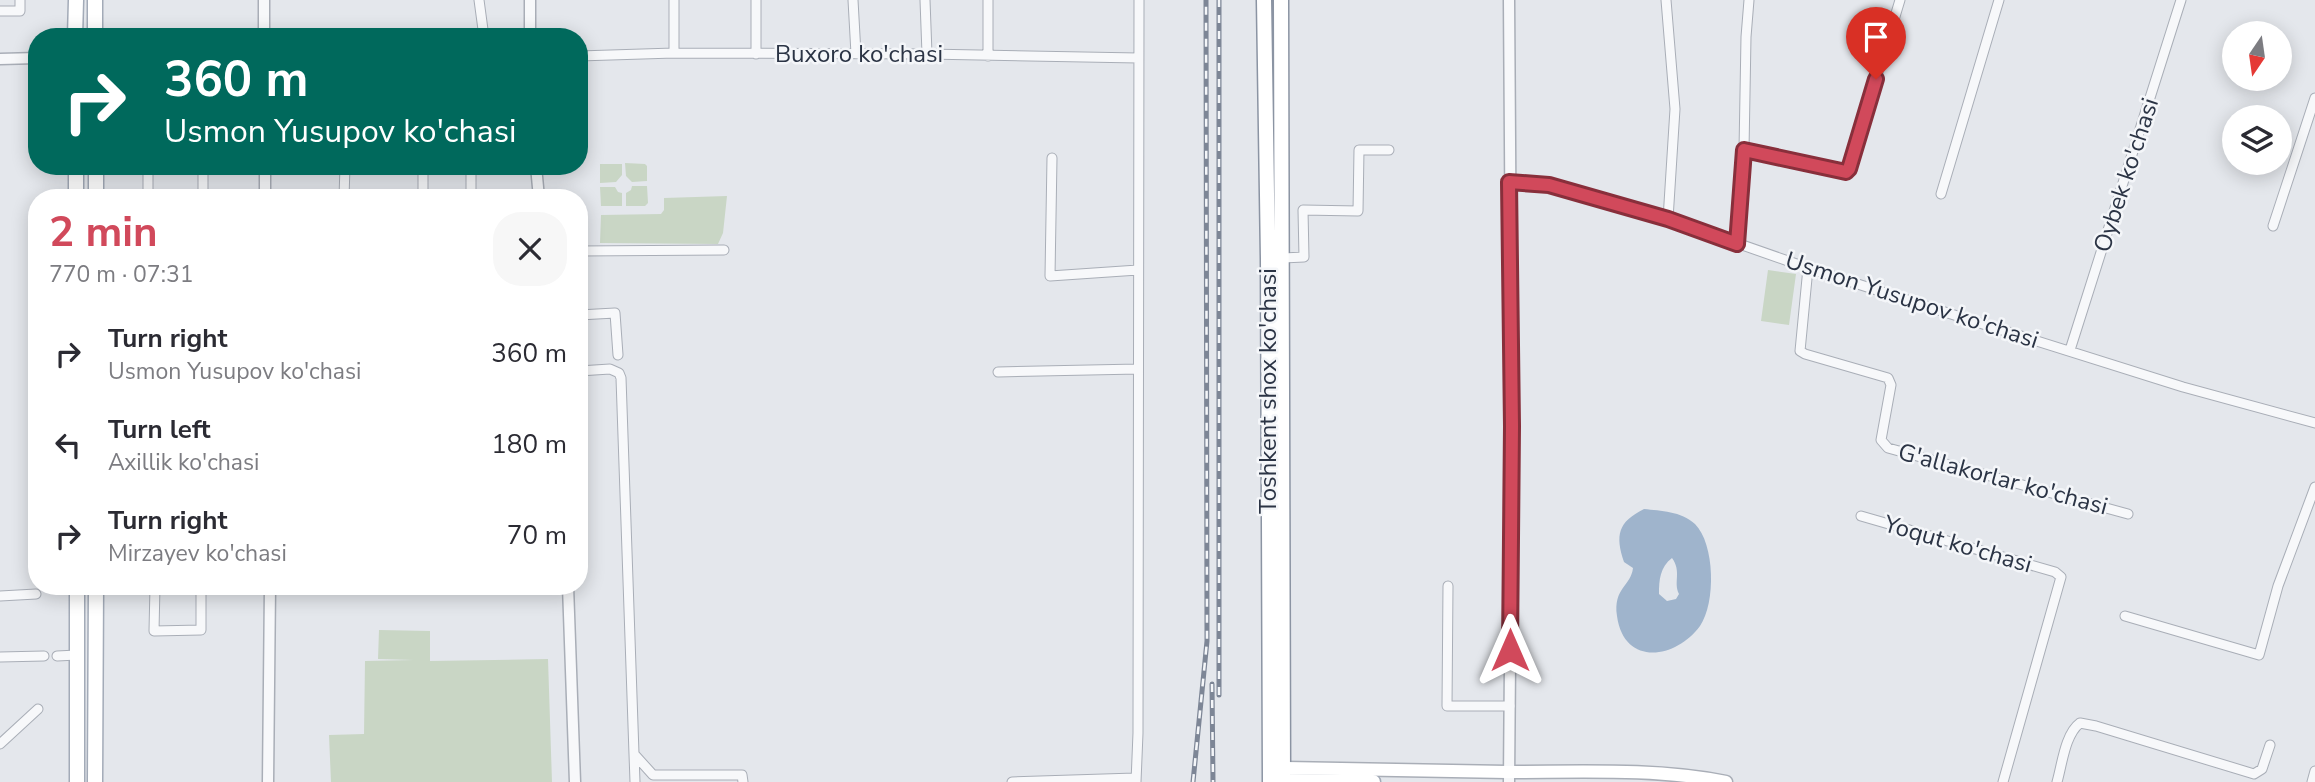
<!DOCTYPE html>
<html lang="en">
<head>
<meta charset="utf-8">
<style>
	body { margin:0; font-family:"Nunito Sans",sans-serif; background:#f7f7f7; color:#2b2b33; height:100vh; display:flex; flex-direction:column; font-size:26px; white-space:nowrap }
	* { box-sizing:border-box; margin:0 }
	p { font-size:23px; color:#7c7c81 }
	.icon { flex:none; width:38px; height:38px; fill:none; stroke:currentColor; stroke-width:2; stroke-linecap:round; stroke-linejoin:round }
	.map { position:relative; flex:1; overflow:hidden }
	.details { position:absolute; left:28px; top:189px; width:560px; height:406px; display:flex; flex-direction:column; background:#fff; border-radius:28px; box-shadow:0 4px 18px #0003 }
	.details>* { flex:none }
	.top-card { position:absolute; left:28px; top:28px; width:560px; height:147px; border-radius:28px; box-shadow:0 4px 18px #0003; background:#00695c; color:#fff; overflow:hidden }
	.needle { width:46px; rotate:193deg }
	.fabs { position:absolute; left:2222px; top:21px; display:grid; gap:14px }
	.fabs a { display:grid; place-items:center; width:70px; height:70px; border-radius:50%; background:#fff; box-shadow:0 4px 18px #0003; font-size:35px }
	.pin { position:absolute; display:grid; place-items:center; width:60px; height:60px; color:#fff; margin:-72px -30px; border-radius:50% 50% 50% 0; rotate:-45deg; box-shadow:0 0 7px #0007 }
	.pin .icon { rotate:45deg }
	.me { position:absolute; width:77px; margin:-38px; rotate:0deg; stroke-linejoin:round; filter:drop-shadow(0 0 5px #0008) }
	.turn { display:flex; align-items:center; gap:24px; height:147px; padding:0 21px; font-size:32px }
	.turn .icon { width:91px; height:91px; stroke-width:2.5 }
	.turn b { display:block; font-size:49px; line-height:60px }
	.round { display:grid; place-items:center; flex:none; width:74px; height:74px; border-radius:28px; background:#f7f7f7 }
	.overview { display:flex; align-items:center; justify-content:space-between; height:119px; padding:0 21px }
	h1 { font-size:42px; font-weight:700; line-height:52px; color:#d1495b }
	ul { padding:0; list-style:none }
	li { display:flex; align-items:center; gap:21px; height:91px; padding:0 21px }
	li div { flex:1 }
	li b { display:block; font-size:26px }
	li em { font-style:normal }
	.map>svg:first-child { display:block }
	.green { fill:#c9d6c5 }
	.water { fill:#9fb4cc; fill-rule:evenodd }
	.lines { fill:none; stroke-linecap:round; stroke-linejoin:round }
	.minor-casing { stroke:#a9aeb7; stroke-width:11 }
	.tertiary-casing { stroke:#a9aeb7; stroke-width:13 }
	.secondary-casing { stroke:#a9aeb7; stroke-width:15 }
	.primary-casing { stroke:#a3abb8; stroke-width:17 }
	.trunk-casing { stroke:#8b94a3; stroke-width:17 }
	.minor { stroke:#f7f8fa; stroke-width:9 }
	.tertiary { stroke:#f7f8fa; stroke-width:10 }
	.secondary { stroke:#fff; stroke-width:12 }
	.primary { stroke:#fff; stroke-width:14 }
	.trunk { stroke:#fff; stroke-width:14 }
	.rail-casing { stroke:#7d8696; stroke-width:5 }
	.rail { stroke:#f4f6f9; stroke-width:2.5; stroke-dasharray:8; stroke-linecap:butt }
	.route-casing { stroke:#882f3b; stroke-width:18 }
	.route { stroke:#d1495b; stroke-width:12 }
	.labels { text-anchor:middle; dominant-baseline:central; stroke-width:5; stroke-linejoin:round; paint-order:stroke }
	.street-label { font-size:24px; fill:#2b3445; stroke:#f4f6f9 }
</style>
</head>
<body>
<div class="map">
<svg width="2315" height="782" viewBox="0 0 2315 782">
	<rect width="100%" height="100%" fill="#e4e7ec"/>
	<path class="green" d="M625,163L645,164L647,166V181L632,182L626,176Z
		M600,164H622V175L616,182L600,183Z
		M632,186H647L648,203L645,206H626V193L631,190Z
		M600,187H615L618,192L622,193V206H601Z
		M727,196L723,233L718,244L600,243L601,215L661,214L664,210V198Z
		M1768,270L1796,274L1789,325L1761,321Z
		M379,630L430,631V661L548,659L552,782H331L329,735L364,734L365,661L414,660L378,659Z"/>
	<path class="water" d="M1644,509C1661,511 1681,511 1695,524C1715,544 1716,603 1700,626C1676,659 1624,667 1617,616C1613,588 1631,586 1633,568L1624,562C1615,535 1618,522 1644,509ZM1672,558C1682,572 1673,582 1679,594L1676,599L1667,601L1659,594C1659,580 1660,567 1672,558Z"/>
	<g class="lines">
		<g class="minor-casing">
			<path id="minor" d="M479,0L484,37
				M853,0L856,54
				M925,0L927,54
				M988,0V56
				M1666,0L1675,109L1668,219
				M0,11H20V0
				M674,53V0
				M756,54V0
				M579,56L674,53L927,54L1138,58
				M1744,150L1841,172L1849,169L1900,0
				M1052,158L1050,276L1138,270
				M1509,182L1549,185L1668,219L1808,268L1951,314L2183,387L2315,423
				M1941,194L1999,0
				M148,198V166
				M203,198V166
				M344,198L345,166
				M423,198V166
				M471,198V166
				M2273,226L2315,98
				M1737,244L1744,150L1746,37L1749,0
				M579,251L724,250
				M1283,258L1304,257L1303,210L1358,211L1359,150H1389
				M1808,268L1800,351L1805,354L1888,378L1891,385L1881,440L1888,448L2128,514
				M579,315L615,313L618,355
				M2070,350L2181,0
				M579,371L610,369L619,373L621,378L634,754L653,775H742L743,782
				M998,372L1138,369
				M1861,516L2055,572L2061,577L2003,782
				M155,586L154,631L201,630V586
				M1448,586L1447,706H1510
				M0,596L36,594
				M2125,616L2259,655L2278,586L2315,487
				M57,656L77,655
				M0,657L44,656
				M0,744L38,709
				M634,754L635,782
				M1012,782L1135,778
				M1136,782L1138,733L1139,0
				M2057,782C2062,765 2065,734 2080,723L2096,726L2254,774L2262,769L2270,745
				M2312,782L2315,771"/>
		</g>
		<g class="tertiary-casing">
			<path id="tertiary" d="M264,0V37
				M530,0V37
				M1509,0L1512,426L1509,782
				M0,59L37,58
				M265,166V198
				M536,166L539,198
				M568,586L575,782
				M268,782L270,586"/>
		</g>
		<g class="secondary-casing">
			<path id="secondary" d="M1283,768C1358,769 1433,771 1507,772C1580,772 1655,768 1726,782"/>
		</g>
		<g class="primary-casing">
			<path id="primary" d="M95,0V37
				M75,37L76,0
				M76,166V198
				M96,198V166
				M77,586V782
				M1283,781L1373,782
				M95,782L96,586"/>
		</g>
		<g class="trunk-casing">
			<path id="trunk" d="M1264,0L1268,259L1270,782
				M1281,0L1283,782"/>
		</g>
		<use href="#minor" class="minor"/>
		<use href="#tertiary" class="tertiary"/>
		<use href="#secondary" class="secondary"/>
		<use href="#primary" class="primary"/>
		<use href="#trunk" class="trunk"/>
		<g class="rail-casing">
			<path id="rail" d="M1212,684L1213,782
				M1219,695V0
				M1193,782L1207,641L1206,0"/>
		</g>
		<use href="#rail" class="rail"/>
	</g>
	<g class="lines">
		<g class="route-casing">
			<path id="route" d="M1510,650L1512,426L1509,182L1549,185L1668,219L1737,244L1744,150L1846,172L1849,169L1876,79"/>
		</g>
		<use href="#route" class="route"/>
	</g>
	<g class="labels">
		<g class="street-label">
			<text x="859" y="54">Buxoro ko'chasi</text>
			<text transform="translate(2126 175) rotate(-72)">Oybek ko'chasi</text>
			<text transform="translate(1912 300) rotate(18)">Usmon Yusupov ko'chasi</text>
			<text transform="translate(1268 391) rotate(-90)">Toshkent shox ko'chasi</text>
			<text transform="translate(2003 479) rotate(15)">G'allakorlar ko'chasi</text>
			<text transform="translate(1958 544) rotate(16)">Yoqut ko'chasi</text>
		</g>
	</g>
</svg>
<div class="fabs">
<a><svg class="needle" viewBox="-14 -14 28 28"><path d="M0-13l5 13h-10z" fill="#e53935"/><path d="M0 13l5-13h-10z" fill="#7c7c81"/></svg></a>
<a><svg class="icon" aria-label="layers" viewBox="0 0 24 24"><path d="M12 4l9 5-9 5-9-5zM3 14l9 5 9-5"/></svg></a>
</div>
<div class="pin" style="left:1876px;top:79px;background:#d93025"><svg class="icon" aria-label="arrive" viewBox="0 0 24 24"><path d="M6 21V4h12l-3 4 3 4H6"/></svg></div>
<svg class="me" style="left:1510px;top:650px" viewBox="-20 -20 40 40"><path d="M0-17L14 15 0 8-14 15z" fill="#d1495b" stroke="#fff" stroke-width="4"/></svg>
<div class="top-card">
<div class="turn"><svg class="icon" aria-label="right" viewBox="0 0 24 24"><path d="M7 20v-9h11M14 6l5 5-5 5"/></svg><div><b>360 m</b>Usmon Yusupov ko'chasi</div></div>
</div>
<section class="details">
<div class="overview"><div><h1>2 min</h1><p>770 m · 07:31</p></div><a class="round"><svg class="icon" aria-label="close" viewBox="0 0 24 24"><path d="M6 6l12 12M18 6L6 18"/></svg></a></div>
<ul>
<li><svg class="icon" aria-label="right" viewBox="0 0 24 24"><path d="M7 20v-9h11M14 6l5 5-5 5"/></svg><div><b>Turn right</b><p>Usmon Yusupov ko'chasi</p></div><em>360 m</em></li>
<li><svg class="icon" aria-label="left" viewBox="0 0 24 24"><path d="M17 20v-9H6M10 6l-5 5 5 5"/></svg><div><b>Turn left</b><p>Axillik ko'chasi</p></div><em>180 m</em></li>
<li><svg class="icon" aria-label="right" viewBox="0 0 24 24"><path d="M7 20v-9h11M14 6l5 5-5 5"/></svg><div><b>Turn right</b><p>Mirzayev ko'chasi</p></div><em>70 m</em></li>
</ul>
</section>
</div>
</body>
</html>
